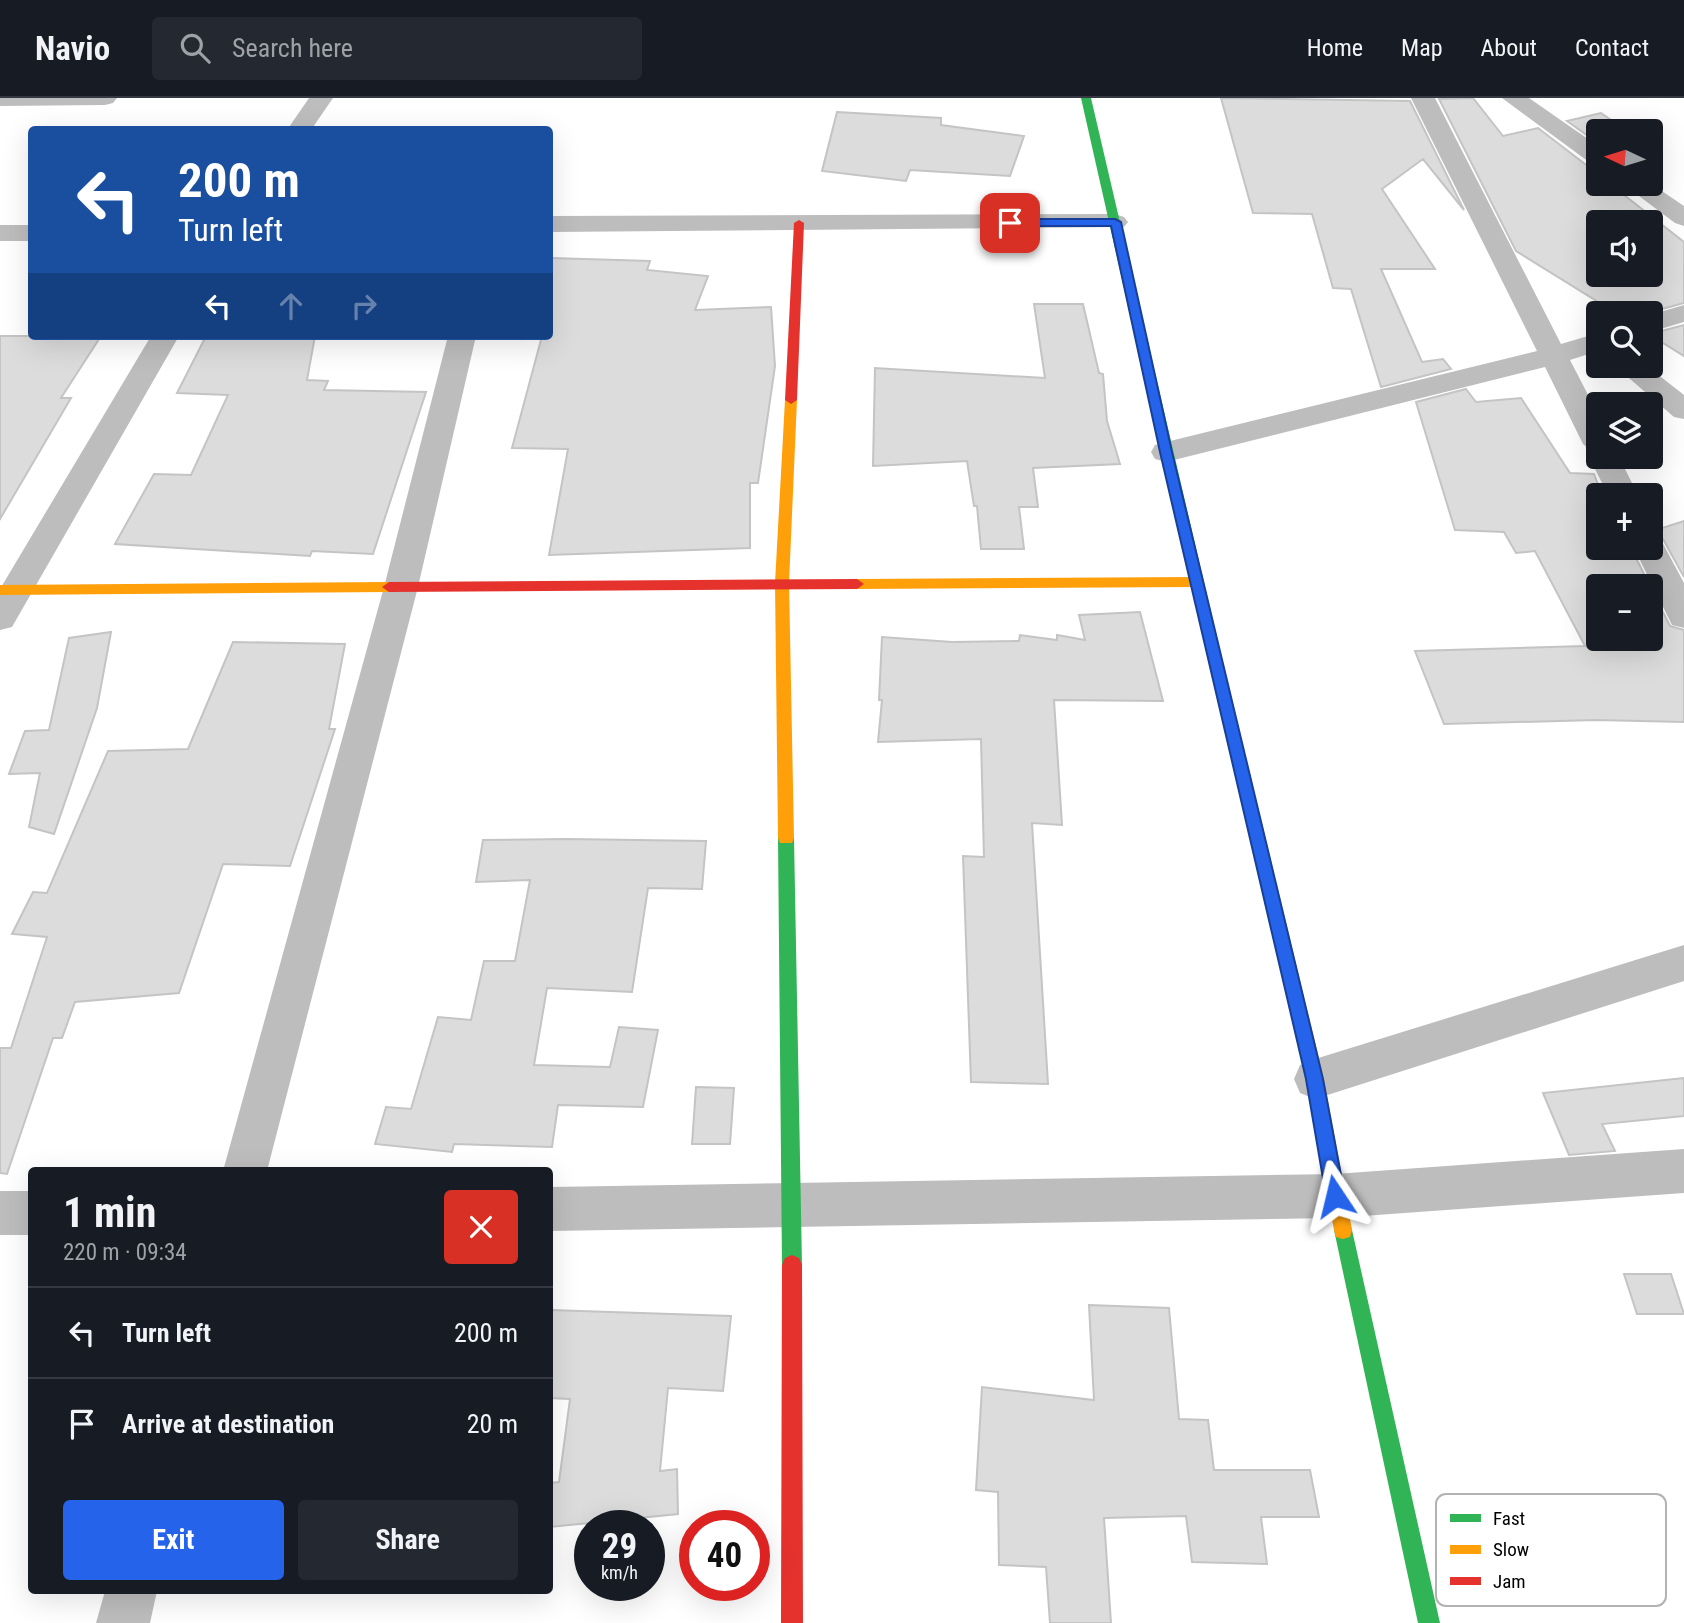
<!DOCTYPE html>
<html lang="en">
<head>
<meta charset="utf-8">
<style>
	body { margin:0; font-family:"Roboto Condensed",sans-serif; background:#242831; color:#f1f3f6; height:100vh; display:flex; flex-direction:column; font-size:26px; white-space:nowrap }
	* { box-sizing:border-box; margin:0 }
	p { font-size:23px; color:#9ea1a6 }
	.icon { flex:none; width:38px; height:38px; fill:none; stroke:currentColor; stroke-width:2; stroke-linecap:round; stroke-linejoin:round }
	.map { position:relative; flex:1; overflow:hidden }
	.sheet { position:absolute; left:28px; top:1069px; width:525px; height:427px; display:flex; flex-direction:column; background:#171b24; border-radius:7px; box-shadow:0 7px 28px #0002 }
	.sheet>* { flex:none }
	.banner { position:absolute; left:28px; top:28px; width:525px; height:214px; border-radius:7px; box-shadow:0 7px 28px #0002; background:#1a4fa0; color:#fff; overflow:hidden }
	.needle { width:46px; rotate:274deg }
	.buttons { position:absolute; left:1586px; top:21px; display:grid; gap:14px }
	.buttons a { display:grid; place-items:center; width:77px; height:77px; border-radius:7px; background:#171b24; box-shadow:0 7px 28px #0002; font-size:35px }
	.speed { position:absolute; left:574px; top:1412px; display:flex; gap:14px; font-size:35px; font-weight:700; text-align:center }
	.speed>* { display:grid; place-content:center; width:91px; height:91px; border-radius:50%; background:#171b24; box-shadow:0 7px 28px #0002; line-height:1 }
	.speed small { font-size:18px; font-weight:400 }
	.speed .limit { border:10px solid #d22; background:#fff; color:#111 }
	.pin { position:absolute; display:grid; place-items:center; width:60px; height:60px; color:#fff; margin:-30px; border-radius:14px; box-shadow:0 4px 10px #0006 }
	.me { position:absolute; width:77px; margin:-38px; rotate:350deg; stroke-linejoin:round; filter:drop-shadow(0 0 5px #0008) }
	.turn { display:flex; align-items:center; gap:24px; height:147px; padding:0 35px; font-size:32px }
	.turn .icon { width:91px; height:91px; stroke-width:2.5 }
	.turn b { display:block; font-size:49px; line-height:60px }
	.lanes { display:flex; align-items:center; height:66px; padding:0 35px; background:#0003; justify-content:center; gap:35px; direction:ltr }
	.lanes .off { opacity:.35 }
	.round { display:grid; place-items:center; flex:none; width:74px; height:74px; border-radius:7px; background:#242831 }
	.summary { display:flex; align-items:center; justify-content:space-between; height:119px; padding:0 35px }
	h1 { font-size:42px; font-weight:700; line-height:52px }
	.action { display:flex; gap:14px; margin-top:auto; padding:14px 35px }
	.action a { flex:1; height:80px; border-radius:7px; background:#2563eb; color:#fff; font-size:28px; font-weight:700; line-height:80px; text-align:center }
	.action a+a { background:#242831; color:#f1f3f6 }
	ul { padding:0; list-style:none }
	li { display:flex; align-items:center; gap:21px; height:91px; padding:0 35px; border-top:2px solid #363941 }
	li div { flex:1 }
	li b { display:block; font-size:26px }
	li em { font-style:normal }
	header { display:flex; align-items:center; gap:42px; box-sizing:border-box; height:98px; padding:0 35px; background:#171b24; border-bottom:2px solid #363941 }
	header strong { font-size:33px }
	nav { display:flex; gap:38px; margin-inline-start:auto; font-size:24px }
	.search { width:490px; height:63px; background:#242831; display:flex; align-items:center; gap:18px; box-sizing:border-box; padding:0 24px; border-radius:7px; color:#9ea1a6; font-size:26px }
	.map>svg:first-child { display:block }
	.building { fill:#dcdcdc; stroke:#c4c4c4; stroke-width:2; fill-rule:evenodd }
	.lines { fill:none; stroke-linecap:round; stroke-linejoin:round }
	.street { fill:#bdbdbd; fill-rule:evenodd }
	.fast { fill:#30b455; fill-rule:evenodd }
	.slow { fill:#ff9f0a; fill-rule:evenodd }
	.jam { fill:#e5322d; fill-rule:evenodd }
	.route { fill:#2563eb; stroke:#184099; stroke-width:2 }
	.key { fill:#fff; stroke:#b2b2b2; stroke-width:2 }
	.key-label { font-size:19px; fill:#000 }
</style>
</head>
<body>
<header>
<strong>Navio</strong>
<div class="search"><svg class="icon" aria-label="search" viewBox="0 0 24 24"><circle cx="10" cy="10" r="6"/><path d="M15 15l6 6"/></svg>Search here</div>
<nav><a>Home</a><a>Map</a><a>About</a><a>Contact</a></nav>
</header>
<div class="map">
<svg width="1684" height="1525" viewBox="0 0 1684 1525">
	<rect width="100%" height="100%" fill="#fff"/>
	<path class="building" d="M1221,0L1410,3L1464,112L1423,61L1382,91L1435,171H1381L1422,264L1443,261L1451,271L1381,289L1351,191L1333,190L1312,116L1253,115Z
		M1473,0L1503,38L1538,30L1598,76V86H1610L1684,144V205L1648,215H1616L1516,153L1439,1ZM1598,124H1650V177H1598Z
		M837,14L941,20V27L1024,38L1010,78L910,72L906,83L822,73Z
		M1601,15L1627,33H1598V45L1567,23Z
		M550,160L650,163L647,172L708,178L695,212L771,209L775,268L758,385H750V450L549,457L568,351L512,350L542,238H550Z
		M1034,206H1083L1099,275L1103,276L1107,323L1120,366L1033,370L1038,409H1019L1024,451H981L977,408H974L967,363L873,368L875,270L1045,280Z
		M1684,227V258L1650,237V236Z
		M0,238H101L61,300H71L0,421Z
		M206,238H315L307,282L328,283L324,292L426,294L373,456L312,453L310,458L115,446L154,376L191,377L228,297L177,295Z
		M1466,291L1476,304L1521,300L1570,375L1594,376L1602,397H1598V450H1631L1650,488H1598V541H1650V489L1670,528L1684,532V624L1596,622L1444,626L1415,553L1585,548L1535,453L1516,455L1504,434L1455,432L1416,304Z
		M1684,423V479L1663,441L1650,434Z
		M1140,514L1163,603L1054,602L1062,727L1032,725L1048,986L971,984L963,758L984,759L981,641L878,644L882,602H879L882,539L952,544L1019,543L1020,537L1057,542V537L1085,542L1079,517Z
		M111,534L97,610L54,736L29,729L40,675L9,676L25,633L49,632L69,540Z
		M233,544L345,546L329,631H335L290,768L223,766L179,895L75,904L62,940H53L7,1076L0,1075V950H11L47,839L12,836L33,794L47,795L108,653L188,651Z
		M567,741L706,743L702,791L648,790L632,894L547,890L534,967L610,969L619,929L658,932L643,1009L558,1007L552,1049L454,1046L452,1054L375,1046L386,1009L411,1011L438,919L471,922L484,863H515L530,782L476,784L483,742Z
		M1684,980V1018L1602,1026L1615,1053L1569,1057L1543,995Z
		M696,989L734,990L730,1046H692Z
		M1624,1176H1671L1684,1216H1637Z
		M1089,1207L1169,1210L1179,1321L1208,1322L1214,1372H1310L1319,1419H1261L1267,1466L1192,1464L1186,1418L1104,1420L1111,1525H1050L1046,1469L999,1467L998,1394L976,1392L982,1289L1094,1302Z
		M550,1212L731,1218L723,1293L668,1290L660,1373L677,1371L678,1416L550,1429V1385L559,1384L570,1301L550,1300Z"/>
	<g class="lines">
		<path class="street" d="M0,0H117L113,5L105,7L0,8Z
			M309,0H333L311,32H287Z
			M1411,0H1435L1561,246L1598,235V253L1570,262L1598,316V359H1619L1638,397H1608L1589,359L1592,354L1583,346L1545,269L1166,364L1155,361L1151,354L1155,347L1166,344L1537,253Z
			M1502,0H1529L1598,48V66L1589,64Z
			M1650,85L1684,108V128L1675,125L1623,86Z
			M1115,116L1124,119L1128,124L1124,129L550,134V118Z
			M0,127H32V143H0Z
			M1684,207V224L1650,234V217Z
			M151,238H179L12,529L0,532V491Z
			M448,238H476L418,489L267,1073H223L384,489Z
			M1615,268H1647L1684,297V321L1674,319Z
			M1650,439L1661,442L1684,485V530L1672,527L1634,450H1650Z
			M1684,847V883L1315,1001L1300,995L1294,981L1300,967L1315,961Z
			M1684,1051V1095L1335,1120L550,1133V1089L1335,1076Z
			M0,1093H32V1137H0Z
			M105,1493H157L150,1525H96Z"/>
		<path class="fast" d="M1081,0H1091L1220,553L1213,558L1206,553Z
			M786,734L792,735L794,740L802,1167L799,1174L792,1177L785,1174L782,1167L778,740L780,735Z
			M1343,1123L1350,1125L1352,1132L1440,1525H1418L1334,1132L1336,1125Z"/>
		<path class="slow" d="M791,298L797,302L789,485L794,740L792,745H780L778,740L775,485L785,302Z
			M1197,479L1204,484L1197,489L857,491L850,486L857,481Z
			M389,484L396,489L389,494L0,497V487Z
			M1213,548L1220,553L1324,981L1352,1132L1350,1139L1343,1141L1336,1139L1334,1132L1306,981L1206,553Z"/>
		<path class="jam" d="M799,122L804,125L797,302L791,306L785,302L794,125Z
			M857,481L864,486L857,491L389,494L382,489L389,484Z
			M792,1157L799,1160L802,1167L803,1525H781L782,1167L785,1160Z"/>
	</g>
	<path class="route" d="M1115,121L1121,124L1172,354L1323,981L1345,1098L1342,1104L1335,1107L1329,1104L1326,1098L1306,981L1160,354L1111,128H1010L1004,125L1010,121Z"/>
	<rect x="1436" y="1396" width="230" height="112" rx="10" class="key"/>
	<rect x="1450" y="1416" width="31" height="8" fill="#30b455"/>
	<rect x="1450" y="1447" width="31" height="9" fill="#ff9f0a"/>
	<rect x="1450" y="1479" width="31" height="8" fill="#e5322d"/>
	<g class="key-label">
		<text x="1493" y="1427">Fast</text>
		<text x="1493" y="1458">Slow</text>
		<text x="1493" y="1490">Jam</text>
	</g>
</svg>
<div class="buttons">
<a><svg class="needle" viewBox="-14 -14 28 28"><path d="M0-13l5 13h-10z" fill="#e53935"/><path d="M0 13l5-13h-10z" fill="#9ea1a6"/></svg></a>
<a><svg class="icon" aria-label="sound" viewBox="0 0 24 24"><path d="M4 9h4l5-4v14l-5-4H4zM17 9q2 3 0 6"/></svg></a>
<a><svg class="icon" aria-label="search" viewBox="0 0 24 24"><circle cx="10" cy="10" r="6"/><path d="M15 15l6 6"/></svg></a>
<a><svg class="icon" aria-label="layers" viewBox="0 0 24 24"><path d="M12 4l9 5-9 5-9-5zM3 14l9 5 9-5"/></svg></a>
<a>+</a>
<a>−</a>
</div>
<div class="speed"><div>29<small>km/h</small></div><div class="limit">40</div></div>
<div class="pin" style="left:1010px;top:125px;background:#d93025"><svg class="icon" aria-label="arrive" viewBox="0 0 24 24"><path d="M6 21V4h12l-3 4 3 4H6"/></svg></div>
<svg class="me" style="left:1335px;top:1098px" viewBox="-20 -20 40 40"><path d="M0-17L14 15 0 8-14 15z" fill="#2563eb" stroke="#fff" stroke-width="4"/></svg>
<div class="banner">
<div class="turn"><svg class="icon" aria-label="left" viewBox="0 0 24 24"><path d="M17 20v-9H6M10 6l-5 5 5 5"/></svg><div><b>200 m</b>Turn left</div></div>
<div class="lanes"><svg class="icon" aria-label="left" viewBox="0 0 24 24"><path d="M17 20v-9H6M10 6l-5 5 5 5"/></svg><svg class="icon off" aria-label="ahead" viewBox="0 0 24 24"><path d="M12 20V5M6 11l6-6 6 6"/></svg><svg class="icon off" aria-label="right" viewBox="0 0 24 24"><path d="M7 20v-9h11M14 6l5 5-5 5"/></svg></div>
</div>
<section class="sheet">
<div class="summary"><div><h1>1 min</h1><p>220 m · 09:34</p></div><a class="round" style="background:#d93025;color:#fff"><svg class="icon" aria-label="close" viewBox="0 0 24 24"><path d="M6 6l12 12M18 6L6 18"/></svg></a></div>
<ul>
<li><svg class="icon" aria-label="left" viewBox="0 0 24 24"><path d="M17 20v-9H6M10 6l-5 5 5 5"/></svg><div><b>Turn left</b></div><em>200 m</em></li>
<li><svg class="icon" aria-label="arrive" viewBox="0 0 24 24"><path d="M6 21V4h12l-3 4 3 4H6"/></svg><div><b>Arrive at destination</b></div><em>20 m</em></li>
</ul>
<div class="action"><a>Exit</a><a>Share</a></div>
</section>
</div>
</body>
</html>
